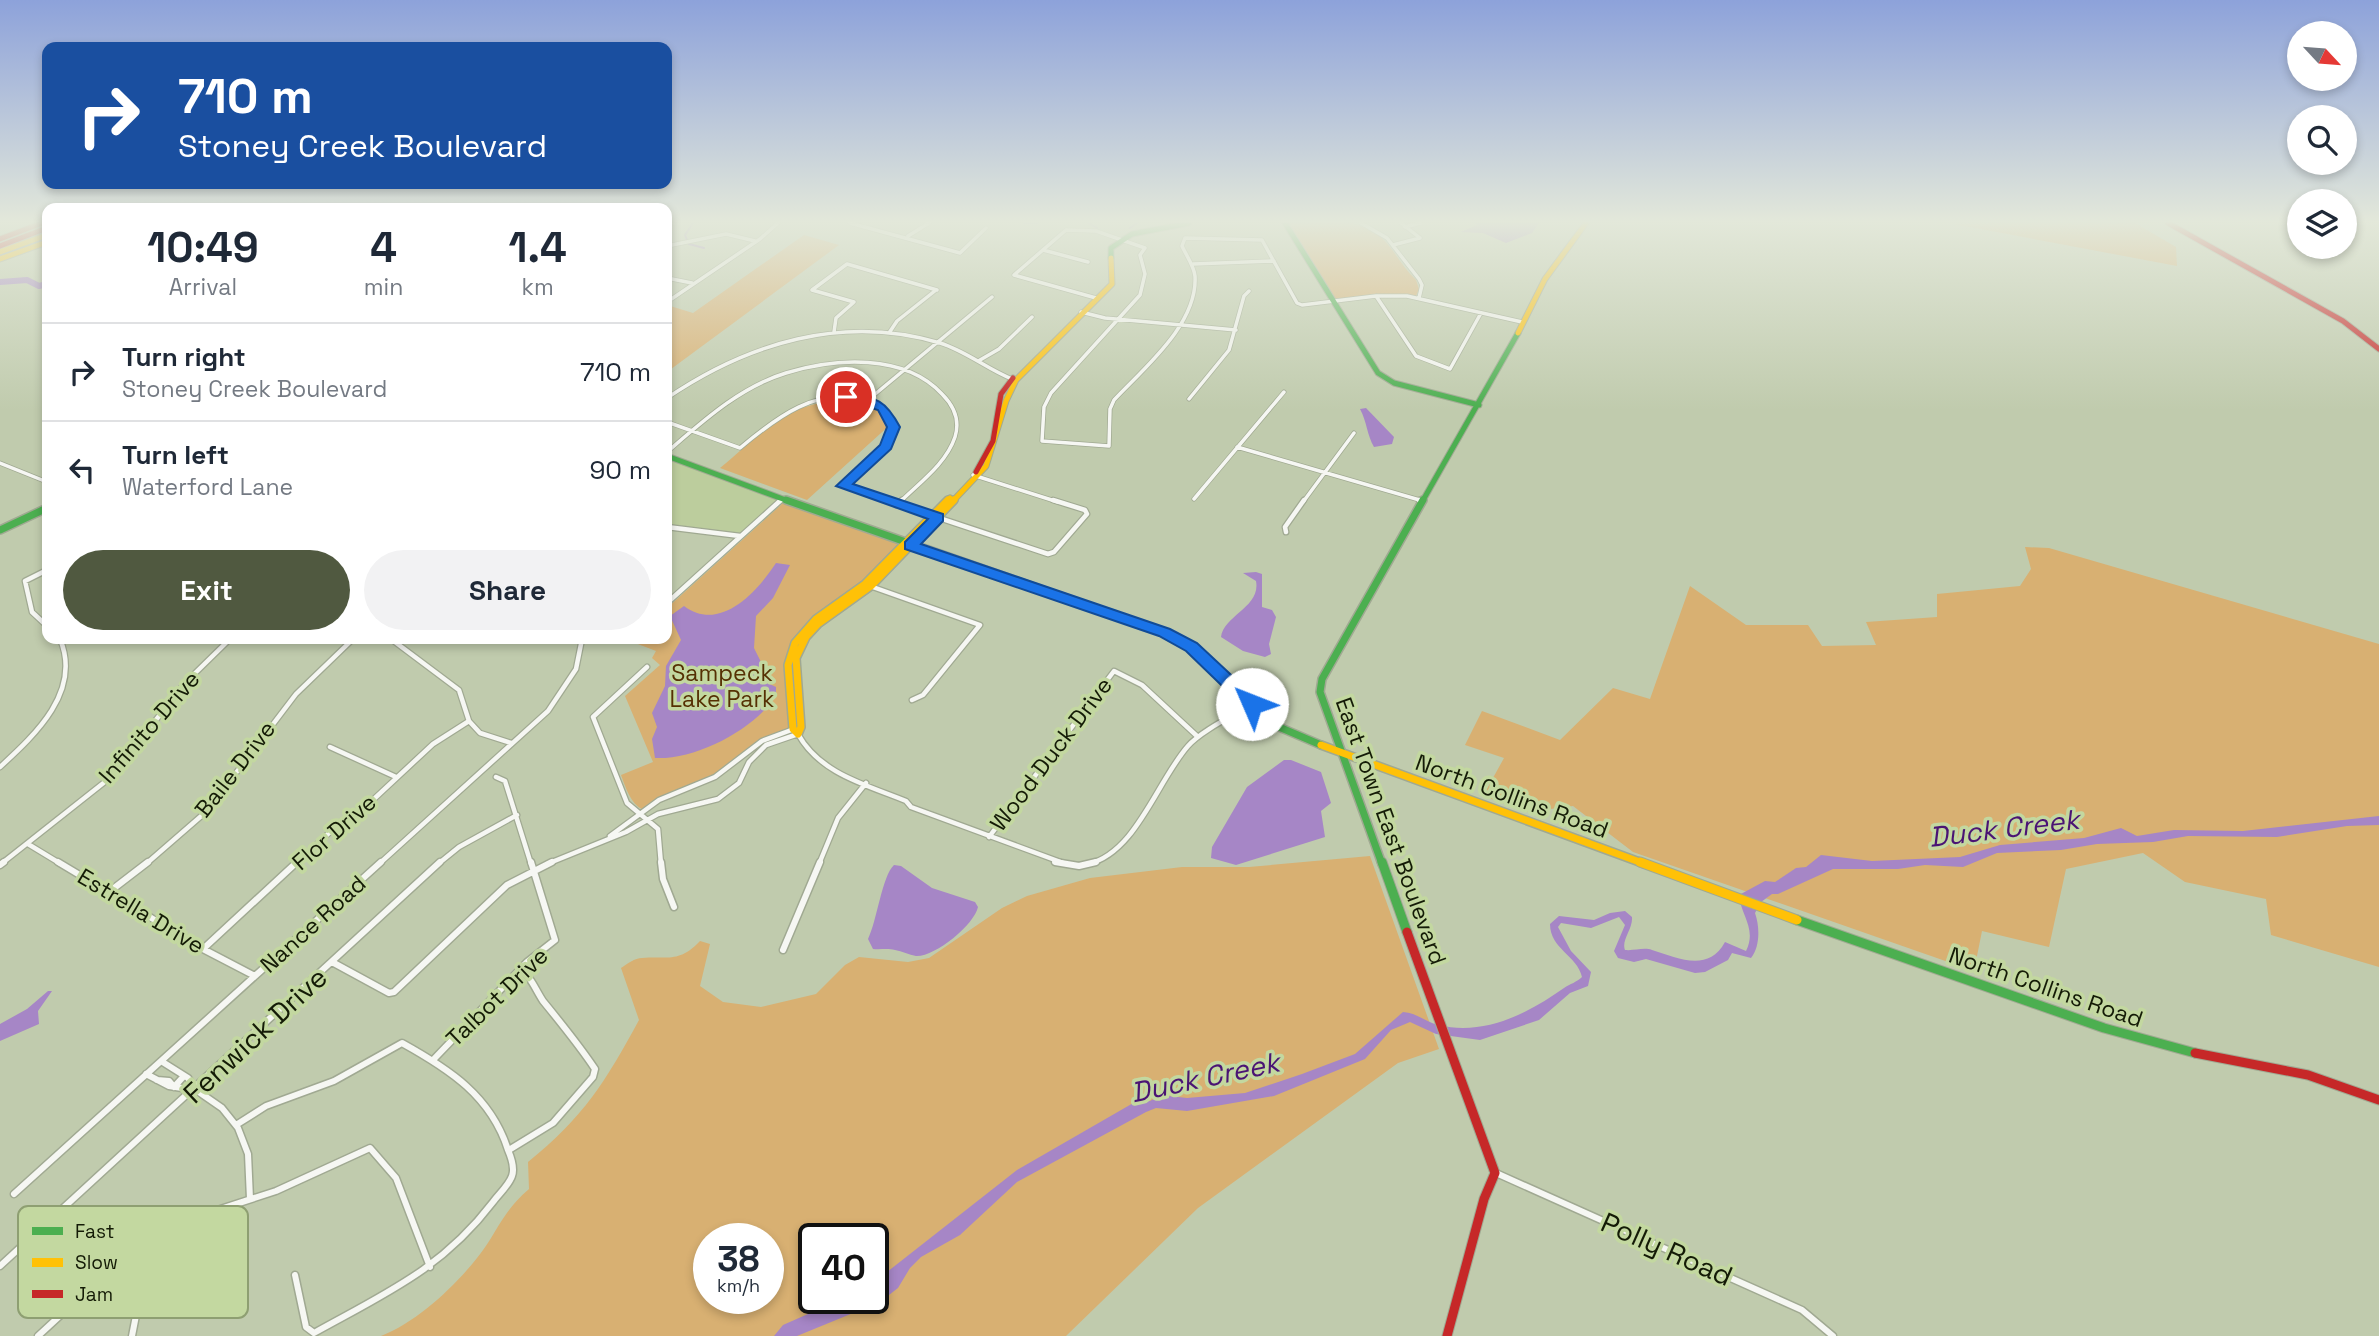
<!DOCTYPE html>
<html lang="en">
<head>
<meta charset="utf-8">
<style>
	body { margin:0; font-family:"Space Grotesk",sans-serif; background:#f2f2f3; color:#1f2937; height:100vh; display:flex; flex-direction:column; font-size:26px; white-space:nowrap }
	* { box-sizing:border-box; margin:0 }
	p { font-size:23px; color:#747a83 }
	.icon { flex:none; width:38px; height:38px; fill:none; stroke:currentColor; stroke-width:2; stroke-linecap:round; stroke-linejoin:round }
	.map { position:relative; flex:1; overflow:hidden }
	.drawer { position:absolute; left:42px; top:203px; width:630px; height:441px; display:flex; flex-direction:column; background:#fff; border-radius:14px; box-shadow:0 4px 10px #0003 }
	.drawer>* { flex:none }
	.top-card { position:absolute; left:42px; top:42px; width:630px; height:147px; border-radius:14px; box-shadow:0 4px 10px #0003; background:#1a4fa0; color:#fff; overflow:hidden }
	.needle { width:46px; rotate:116deg }
	.buttons { position:absolute; left:2287px; top:21px; display:grid; gap:14px }
	.buttons a { display:grid; place-items:center; width:70px; height:70px; border-radius:50%; background:#fff; box-shadow:0 4px 10px #0003; font-size:35px }
	.speed { position:absolute; left:693px; top:1223px; display:flex; gap:14px; font-size:35px; font-weight:700; text-align:center }
	.speed>* { display:grid; place-content:center; width:91px; height:91px; border-radius:50%; background:#fff; box-shadow:0 4px 10px #0003; line-height:1 }
	.speed small { font-size:18px; font-weight:400 }
	.speed .limit { border:4px solid #111; border-radius:10px; background:#fff; color:#111 }
	.pin { position:absolute; display:grid; place-items:center; width:60px; height:60px; color:#fff; margin:-30px; border:4px solid #fff; border-radius:50%; box-shadow:0 2px 7px #0007 }
	.me { position:absolute; width:77px; margin:-38px; rotate:314deg; stroke-linejoin:round; filter:drop-shadow(0 0 5px #0008) }
	.turn { display:flex; align-items:center; gap:24px; height:147px; padding:0 21px; font-size:32px }
	.turn .icon { width:91px; height:91px; stroke-width:2.5 }
	.turn b { display:block; font-size:49px; line-height:60px }
	.eta { display:flex; justify-content:space-evenly; align-items:center; height:119px; text-align:center }
	.eta b { font-size:42px; font-weight:600; line-height:49px }
	.cta { display:flex; gap:14px; margin-top:auto; padding:14px 21px }
	.cta a { flex:1; height:80px; border-radius:42px; background:#505940; color:#fff; font-size:28px; font-weight:600; line-height:80px; text-align:center }
	.cta a+a { background:#f2f2f3; color:#1f2937 }
	ul { padding:0; list-style:none }
	li { display:flex; align-items:center; gap:21px; height:98px; padding:0 21px; border-top:2px solid #e0e1e3 }
	li div { flex:1 }
	li b { display:block; font-size:26px }
	li em { font-style:normal }
	.map>svg:first-child { display:block }
	.built { fill:#bccd9d }
	.green { fill:#d8b072; fill-rule:evenodd }
	.water { fill:#a686c6 }
	.lines { fill:none; stroke-linecap:round; stroke-linejoin:round }
	.stream { stroke:#a686c6; stroke-width:2 }
	.river { stroke:#a686c6; stroke-width:6 }
	.street-far2-casing { stroke:#a0a992; stroke-width:5 }
	.street-far1-casing { stroke:#a0a992; stroke-width:7 }
	.street-casing { stroke:#a0a992; stroke-width:9 }
	.fast-far2-casing { stroke:#a0a992; stroke-width:7 }
	.fast-far1-casing { stroke:#a0a992; stroke-width:10 }
	.fast-casing { stroke:#a0a992; stroke-width:11 }
	.slow-far2-casing { stroke:#a0a992; stroke-width:7 }
	.slow-far1-casing { stroke:#a0a992; stroke-width:10 }
	.slow-casing { stroke:#a0a992; stroke-width:11 }
	.jam-far1-casing { stroke:#a0a992; stroke-width:7 }
	.jam-casing { stroke:#a0a992; stroke-width:11 }
	.street-far2 { stroke:#f6f7f3; stroke-width:3.5 }
	.street-far1 { stroke:#f6f7f3; stroke-width:4.5 }
	.street { stroke:#f6f7f3; stroke-width:6 }
	.fast-far2 { stroke:#4caf50; stroke-width:5 }
	.fast-far1 { stroke:#4caf50; stroke-width:7 }
	.fast { stroke:#4caf50; stroke-width:9 }
	.slow-far2 { stroke:#ffc107; stroke-width:5 }
	.slow-far1 { stroke:#ffc107; stroke-width:7 }
	.slow { stroke:#ffc107; stroke-width:9 }
	.jam-far1 { stroke:#c62828; stroke-width:5 }
	.jam { stroke:#c62828; stroke-width:9 }
	.route { fill:#1a73e8; stroke:#114b97; stroke-width:2 }
	.labels { text-anchor:middle; dominant-baseline:central; stroke-width:7; stroke-linejoin:round; paint-order:stroke }
	.park-label { font-size:23px; fill:#553003; stroke:#c3d8a0 }
	.street-label { font-size:23px; fill:#141b06; stroke:#c3d8a0 }
	.near-water-label { font-size:28px; font-style:italic; fill:#4a1474; stroke:#c3d8a0 }
	.near-street-label { font-size:28px; fill:#141b06; stroke:#c3d8a0 }
	.key { fill:#c3d8a0; stroke:#8e9f72; stroke-width:2 }
	.key-label { font-size:19px; fill:#141b06 }
</style>
</head>
<body>
<div class="map">
<svg width="2379" height="1336" viewBox="0 0 2379 1336">
	<rect width="100%" height="100%" fill="#c0cbad"/>
	<path class="built" d="M667,459L779,500L742,534L667,524Z"/>
	<path class="green" d="M1288,223C1317,223 1360,215 1382,238C1395,251 1403,268 1416,280L1419,289L1416,296L1335,299Z
		M2135,223L2176,247L2177,266L1954,224Z
		M804,235L839,245L667,372V305L693,313Z
		M839,400C858,400 883,404 891,424L807,500L720,468C761,434 783,405 839,400Z
		M783,503L902,545L791,647V728L766,738L710,778L674,791L643,810C630,803 626,788 621,775L653,762L625,696L660,665L652,658L656,651L630,641L667,639V608Z
		M2025,547L2049,548L2379,644V967L2271,935L2266,899L2185,882L2143,853L2066,869L2049,947L1982,931L1974,971L1633,852L1573,806L1528,812L1483,796L1504,758L1465,745L1482,711L1560,740L1613,688L1650,699L1690,586L1746,625H1808L1822,646L1876,645L1866,622L1937,617V594L2020,586L2031,569Z
		M1370,856L1439,1049L1398,1063L1198,1208L1066,1336H381C417,1322 454,1287 477,1258C498,1232 501,1213 529,1189L528,1162C583,1118 606,1081 639,1020L621,968C627,964 635,958 642,958C669,956 679,963 700,941L710,944L700,986L723,1002L761,1007L816,994L845,965L859,957L908,962L929,958L1002,908L1027,896L1090,878L1182,867H1249ZM709,1239H768V1298H709ZM814,1239H873V1298H814Z"/>
	<path class="water" d="M1474,223H1539L1532,233L1506,243L1483,233L1461,232L1477,225Z
		M1366,408L1394,437L1392,444L1374,447C1367,435 1367,422 1360,409Z
		M776,563L790,565L773,598L756,616L754,648L761,662L763,681L776,687V696C753,730 696,760 655,758L652,739L657,727L652,713L665,686L666,666L681,640L670,616L684,606C720,633 757,592 776,563Z
		M1256,572L1262,574V607L1272,610L1276,617L1269,644L1271,654L1265,657L1243,651L1221,637C1224,615 1261,607 1256,581L1243,573Z
		M1284,760H1291L1321,772L1331,803L1321,811L1325,837L1236,865L1211,858L1212,847L1247,787Z
		M2379,816V825L2347,826L2277,837L2188,836L2153,842L2097,844L2061,850L1997,853L1963,867L1925,865L1898,869H1833L1778,894H1772L1761,902L1755,913C1760,927 1760,947 1751,958L1732,953L1728,960L1705,972L1695,973L1646,959L1634,962L1618,958L1614,951L1625,925L1619,917L1591,928L1561,923L1558,927L1571,951L1591,972L1588,986L1570,993L1539,1020L1480,1040L1436,1034L1410,1022L1391,1030L1365,1059L1274,1096L1187,1111L1156,1108L1146,1112L1017,1182L960,1235L921,1257L910,1268L898,1288L880,1302L797,1336H774L783,1325L842,1299L873,1298V1283L1017,1170L1135,1102L1150,1101L1161,1095L1187,1098L1245,1093L1302,1074L1355,1054L1403,1012C1417,1013 1426,1022 1438,1025C1485,1036 1527,1014 1564,988C1570,984 1577,982 1582,977C1577,955 1550,949 1550,924L1559,916L1594,920L1610,913L1625,911L1632,917C1633,929 1621,940 1625,950C1634,951 1644,947 1652,950C1678,958 1708,973 1725,942L1746,951C1757,929 1741,916 1739,895L1765,881L1775,882L1796,868L1806,867L1821,855L1872,861L1960,857L2000,845L2084,838L2121,828L2137,836L2174,830L2243,831Z
		M894,865L901,866L932,888L975,902L978,907C974,925 935,957 916,956C909,955 902,951 895,950C887,948 880,950 873,949L868,939C877,921 882,876 894,865Z
		M48,991H52L38,1011L39,1024L0,1041V1024L27,1009Z"/>
	<g class="lines">
		<path class="stream" d="M1024,223H1037
			M1089,223L1097,228
			M1130,228L1137,223
			M687,240L685,235L693,223
			M689,244L704,248"/>
		<path class="river" d="M0,282L27,280L39,286L47,284"/>
		<g class="street-far2-casing">
			<path id="street-far2" d="M850,223L960,253L986,228
				M1361,223L1387,238L1419,279L1422,285L1419,298
				M1401,223L1420,238
				M1405,227L1420,223
				M908,236L929,223
				M1393,245L1420,238
				M667,246L726,234L755,241
				M1043,250L1088,262
				M1193,264L1274,261
				M667,278L692,283
				M812,290L847,264L937,290
				M812,290L854,302
				M1376,296L1416,356L1450,369L1481,313
				M1096,298L1014,275L1066,230L1096,231L1145,248L1140,255L1145,274L1140,295L1051,393L1044,407L1042,441L1109,446L1110,409L1114,400C1144,368 1198,324 1195,276C1194,266 1186,255 1182,246L1185,238L1262,240L1297,303L1302,305L1376,296H1407L1522,322
				M667,302L760,239L778,223
				M1081,312L1105,318L1236,330
				M834,332L836,318L853,303
				M889,333L897,321L936,290
				M980,360L999,349L1032,317
				M667,398C748,343 843,314 940,343C966,351 987,369 1012,379
				M1189,399L1229,350L1244,296L1249,291
				M868,400L992,297
				M667,422L740,448C777,417 817,386 867,400C883,405 893,415 894,431L886,446L843,486L890,502
				M1237,447L1423,501
				M667,452C703,421 740,387 786,373C835,358 904,353 942,394C954,406 960,421 955,437C946,464 919,483 900,502
				M0,463L47,482
				M973,475L1058,502
				M1194,499L1284,392
				M779,502L782,499
				M1303,502L1354,433"/>
		</g>
		<g class="street-far1-casing">
			<path id="street-far1" d="M885,500L1048,554L1054,552L1087,514L1085,510L1053,500
				M1419,500L1423,501
				M896,505L902,500
				M667,527L740,536
				M1286,532L1285,527L1304,500
				M47,570L25,581L32,612L47,626
				M870,586L980,625L923,695L912,700
				M667,603L781,500
				M391,639L459,690L469,721L480,733L511,743
				M647,667L593,717L627,803L658,829L661,864
				M330,747L396,777
				M0,767C36,734 82,691 60,639
				M496,777L505,781L531,864
				M610,836L659,800L715,777L762,741L794,729
				M989,837L1114,671L1142,685L1198,737
				M28,844L61,864
				M1,864L111,777L185,683L230,639
				M146,864L207,811L296,694L353,639
				M295,864L341,822L375,798L433,744L469,721
				M379,864L548,711L576,669L582,639
				M438,864L459,847L517,815
				M547,864L626,832L658,814L718,799L739,783L749,762L766,745L798,734C820,774 867,785 906,801L911,807L1066,864
				M819,864L838,818L866,783
				M1088,864C1136,853 1157,781 1188,746C1201,731 1234,715 1252,704"/>
		</g>
		<g class="street-casing">
			<path id="street" d="M58,862L203,949L255,976
				M661,862L663,879L674,907
				M1055,862L1079,866L1096,862
				M0,865L4,862
				M109,892L148,862
				M203,949L297,862
				M783,950L820,862
				M332,962L389,993L394,992L507,885L552,862
				M433,1060L527,962L555,940L531,862
				M161,1061L188,1078L196,1090L222,1108L238,1128L248,1154L250,1199
				M146,1074L169,1086L195,1090
				M157,1080L169,1081L174,1087L184,1076
				M236,1125L266,1106L334,1081L402,1043C449,1069 491,1096 508,1150C511,1157 515,1168 512,1176C509,1185 499,1194 493,1202C442,1269 386,1293 314,1333L306,1327L295,1275
				M509,1150L553,1123L593,1077L595,1069C579,1045 561,1023 543,1001C535,989 532,978 520,969
				M1496,1173L1802,1310L1833,1336
				M14,1194L381,862
				M0,1266L440,862
				M38,1336L129,1252L168,1226L276,1191L370,1148L396,1178L430,1267
				M132,1336L139,1300L141,1245"/>
		</g>
		<g class="fast-far2-casing">
			<path id="fast-far2" d="M1285,223L1378,373L1394,383L1479,405
				M1111,258V248L1132,234L1189,223
				M667,456L791,502
				M1422,502L1518,333"/>
		</g>
		<g class="fast-far1-casing">
			<path id="fast-far1" d="M786,500L1165,633L1192,647L1279,727L1321,745
				M0,530L47,508
				M1382,864L1320,692L1322,679L1423,500"/>
		</g>
		<g class="fast-casing">
			<path id="fast" d="M1382,862L1407,932
				M1797,920L2104,1028L2195,1053"/>
		</g>
		<g class="slow-far2-casing">
			<path id="slow-far2" d="M0,252L47,235
				M0,259L47,242
				M1518,333L1545,279L1586,223
				M946,502L950,498
				M952,502L986,466L1006,401L1016,380L1112,284L1111,258"/>
		</g>
		<g class="slow-far1-casing">
			<path id="slow-far1" d="M798,734L801,727L796,658L806,637L818,624L871,586L954,500
				M798,734L793,729L788,665L795,643L816,619L865,584L948,500
				M1321,745L1645,864"/>
		</g>
		<g class="slow-casing">
			<path id="slow" d="M1640,862L1797,920"/>
		</g>
		<g class="jam-far1-casing">
			<path id="jam-far1" d="M2168,223L2343,321L2379,349
				M0,239L42,223
				M0,246L47,228
				M976,472L993,441L1001,394L1013,378"/>
		</g>
		<g class="jam-casing">
			<path id="jam" d="M1407,932L1495,1173L1484,1199L1447,1336
				M2195,1053L2308,1075L2379,1100"/>
		</g>
		<use href="#street-far2" class="street-far2"/>
		<use href="#street-far1" class="street-far1"/>
		<use href="#street" class="street"/>
		<use href="#fast-far2" class="fast-far2"/>
		<use href="#fast-far1" class="fast-far1"/>
		<use href="#fast" class="fast"/>
		<use href="#slow-far2" class="slow-far2"/>
		<use href="#slow-far1" class="slow-far1"/>
		<use href="#slow" class="slow"/>
		<use href="#jam-far1" class="jam-far1"/>
		<use href="#jam" class="jam"/>
	</g>
	<linearGradient id="sky" x2="0" y2="1"><stop stop-color="#8da2da"/><stop offset="0.54" stop-color="#e3e8da"/><stop offset="1" stop-color="#e3e8da" stop-opacity="0"/></linearGradient>
	<rect width="2379" height="410" fill="url(#sky)"/>
	<path class="route" d="M846,393C877,398 885,399 900,427L891,449L853,484L943,514V521L921,544L1170,629L1197,643L1258,700V709H1246L1186,651L1159,636L905,549V542L928,519L836,486L880,445L887,427L878,410L842,399L840,397Z"/>
	<g class="labels">
		<g class="park-label">
			<text x="722" y="673">Sampeck<tspan x="722" dy="26">Lake Park</tspan></text>
		</g>
		<g class="street-label">
			<text transform="translate(149 727) rotate(-49)">Infinito Drive</text>
			<text transform="translate(1051 754) rotate(-53)">Wood Duck Drive</text>
			<text transform="translate(235 769) rotate(-52)">Baile Drive</text>
			<text transform="translate(1512 796) rotate(20)">North Collins Road</text>
			<text transform="translate(1391 831) rotate(70)">East Town East Boulevard</text>
			<text transform="translate(334 832) rotate(-41)">Flor Drive</text>
			<text transform="translate(141 911) rotate(31)">Estrella Drive</text>
			<text transform="translate(313 924) rotate(-42)">Nance Road</text>
			<text transform="translate(2046 987) rotate(19)">North Collins Road</text>
			<text transform="translate(497 997) rotate(-44)">Talbot Drive</text>
		</g>
		<g class="near-water-label">
			<text transform="translate(2004 828) rotate(-7)">Duck Creek</text>
			<text transform="translate(1205 1077) rotate(-12)">Duck Creek</text>
		</g>
		<g class="near-street-label">
			<text transform="translate(255 1035) rotate(-43)">Fenwick Drive</text>
			<text transform="translate(1667 1249) rotate(24)">Polly Road</text>
		</g>
	</g>
	<rect x="18" y="1206" width="230" height="112" rx="10" class="key"/>
	<rect x="32" y="1227" width="31" height="8" fill="#4caf50"/>
	<rect x="32" y="1258" width="31" height="9" fill="#ffc107"/>
	<rect x="32" y="1290" width="31" height="8" fill="#c62828"/>
	<g class="key-label">
		<text x="75" y="1238">Fast</text>
		<text x="75" y="1269">Slow</text>
		<text x="75" y="1301">Jam</text>
	</g>
</svg>
<div class="buttons">
<a><svg class="needle" viewBox="-14 -14 28 28"><path d="M0-13l5 13h-10z" fill="#e53935"/><path d="M0 13l5-13h-10z" fill="#747a83"/></svg></a>
<a><svg class="icon" aria-label="search" viewBox="0 0 24 24"><circle cx="10" cy="10" r="6"/><path d="M15 15l6 6"/></svg></a>
<a><svg class="icon" aria-label="layers" viewBox="0 0 24 24"><path d="M12 4l9 5-9 5-9-5zM3 14l9 5 9-5"/></svg></a>
</div>
<div class="speed"><div>38<small>km/h</small></div><div class="limit">40</div></div>
<div class="pin" style="left:846px;top:397px;background:#d93025"><svg class="icon" aria-label="arrive" viewBox="0 0 24 24"><path d="M6 21V4h12l-3 4 3 4H6"/></svg></div>
<svg class="me" style="left:1252px;top:704px" viewBox="-20 -20 40 40"><circle r="19" fill="#fff"/><path d="M0-13L10 11 0 6-10 11z" fill="#1a73e8"/></svg>
<div class="top-card">
<div class="turn"><svg class="icon" aria-label="right" viewBox="0 0 24 24"><path d="M7 20v-9h11M14 6l5 5-5 5"/></svg><div><b>710 m</b>Stoney Creek Boulevard</div></div>
</div>
<section class="drawer">
<div class="eta">
<div><b>10:49</b><p>Arrival</p></div>
<div><b>4</b><p>min</p></div>
<div><b>1.4</b><p>km</p></div>
</div>
<ul>
<li><svg class="icon" aria-label="right" viewBox="0 0 24 24"><path d="M7 20v-9h11M14 6l5 5-5 5"/></svg><div><b>Turn right</b><p>Stoney Creek Boulevard</p></div><em>710 m</em></li>
<li><svg class="icon" aria-label="left" viewBox="0 0 24 24"><path d="M17 20v-9H6M10 6l-5 5 5 5"/></svg><div><b>Turn left</b><p>Waterford Lane</p></div><em>90 m</em></li>
</ul>
<div class="cta"><a>Exit</a><a>Share</a></div>
</section>
</div>
</body>
</html>
